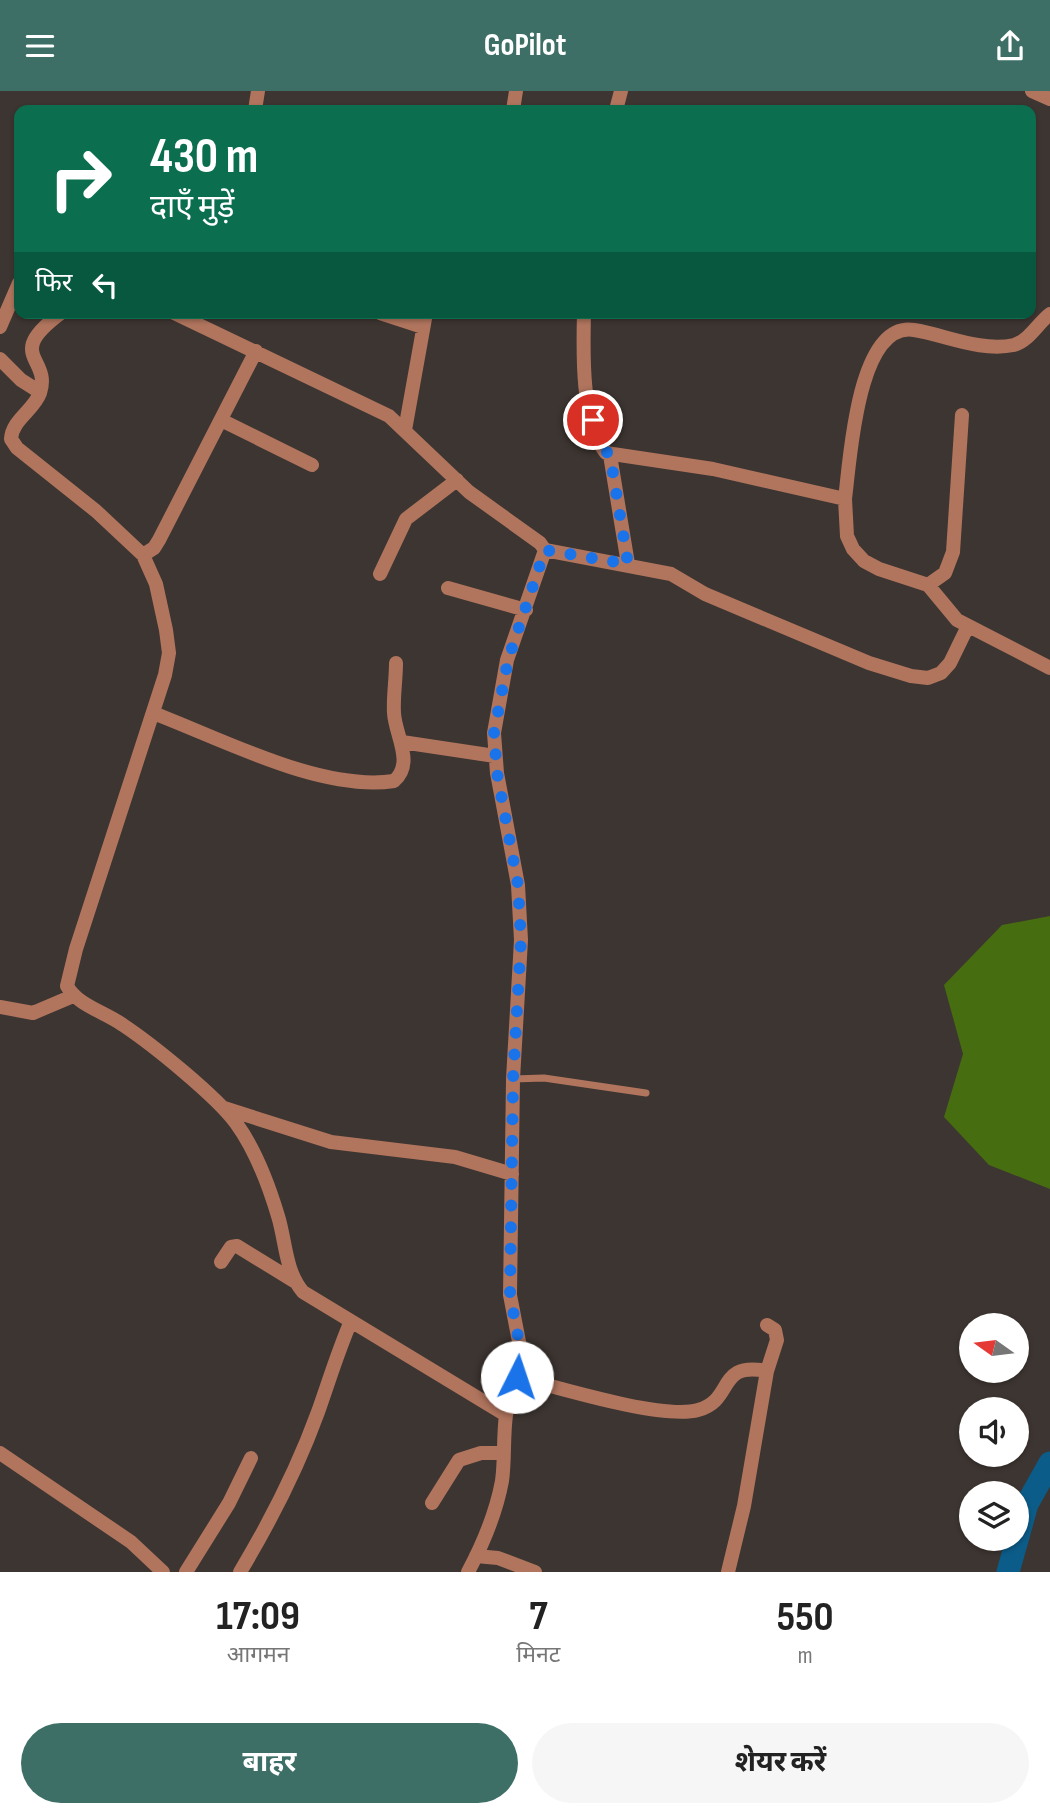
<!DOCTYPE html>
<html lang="hi">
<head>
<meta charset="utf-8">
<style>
	body { margin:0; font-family:"Sofia Sans Condensed","Noto Sans Devanagari",sans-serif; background:#f6f6f6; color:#222; height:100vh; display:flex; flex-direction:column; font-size:26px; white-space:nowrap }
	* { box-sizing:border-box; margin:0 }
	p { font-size:23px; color:#767676 }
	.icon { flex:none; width:38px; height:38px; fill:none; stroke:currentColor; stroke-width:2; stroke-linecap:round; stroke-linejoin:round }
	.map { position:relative; height:1481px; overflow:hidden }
	.sheet { display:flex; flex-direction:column; background:#fff; flex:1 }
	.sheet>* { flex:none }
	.hud { position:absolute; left:14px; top:14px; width:1022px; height:214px; border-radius:14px; box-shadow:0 2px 5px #0004; background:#0b6e4f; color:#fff; overflow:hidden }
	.needle { width:46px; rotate:284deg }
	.controls { position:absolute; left:959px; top:1222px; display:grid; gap:14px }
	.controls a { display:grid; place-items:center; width:70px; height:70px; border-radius:50%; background:#fff; box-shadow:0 2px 5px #0004; font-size:35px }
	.pin { position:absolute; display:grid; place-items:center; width:60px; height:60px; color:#fff; margin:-30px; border:4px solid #fff; border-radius:50%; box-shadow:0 2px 7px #0007 }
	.me { position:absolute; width:77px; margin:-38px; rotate:4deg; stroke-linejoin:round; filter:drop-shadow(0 0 5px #0008) }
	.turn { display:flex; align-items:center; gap:24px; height:147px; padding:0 21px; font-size:32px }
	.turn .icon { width:91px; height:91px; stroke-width:2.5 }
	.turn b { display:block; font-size:49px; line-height:60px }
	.then { display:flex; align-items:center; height:66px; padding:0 21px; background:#0003; gap:14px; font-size:26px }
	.eta { display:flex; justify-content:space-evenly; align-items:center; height:119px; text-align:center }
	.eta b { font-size:42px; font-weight:700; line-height:49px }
	.action { display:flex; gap:14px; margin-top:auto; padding:14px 21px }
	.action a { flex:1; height:80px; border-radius:42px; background:#3d6f66; color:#fff; font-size:28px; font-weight:700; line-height:80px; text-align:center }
	.action a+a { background:#f6f6f6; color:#222 }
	header { display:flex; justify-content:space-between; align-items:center; height:91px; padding:0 21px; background:#3d6f66; color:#fff; font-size:32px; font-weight:700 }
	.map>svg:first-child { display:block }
	.green { fill:#476d11 }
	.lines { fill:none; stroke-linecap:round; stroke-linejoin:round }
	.river { stroke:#0c5c89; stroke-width:23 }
	.lane { stroke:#b1755e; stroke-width:7 }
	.street { stroke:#b1755e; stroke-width:14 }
	.route { stroke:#1a73e8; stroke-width:12; stroke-dasharray:0 21.6 }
</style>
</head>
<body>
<header><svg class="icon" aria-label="menu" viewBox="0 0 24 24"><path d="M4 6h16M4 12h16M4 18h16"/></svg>GoPilot<svg class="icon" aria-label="share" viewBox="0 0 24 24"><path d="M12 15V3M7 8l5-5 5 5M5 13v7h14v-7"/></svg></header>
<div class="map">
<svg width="1050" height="1481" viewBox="0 0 1050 1481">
	<rect width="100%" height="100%" fill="#3d3531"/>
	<path class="green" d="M1050,825V1098L989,1074L944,1026L963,963L944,894L1002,834Z"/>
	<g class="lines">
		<path class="river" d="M1008,1481L1027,1413L1050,1372"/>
		<path class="lane" d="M513,988L544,987L646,1002"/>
		<path class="street" d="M1032,0L1050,8
			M255,19L258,0
			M513,19L516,0
			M616,19L621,0
			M61,222C3,265 52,266 40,302C34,319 12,329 11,348L17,357L96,420L143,464L156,493L166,539L169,562L165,584L76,858L67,895C77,914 105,921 123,934C153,954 216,1005 236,1032C255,1058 269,1095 278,1125C286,1151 285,1180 303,1201L506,1324C503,1346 505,1369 502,1390C496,1422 483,1453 468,1481
			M174,222L389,325L469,401L540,452L545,459L507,569L494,642L497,682L518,794L521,849L513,988L510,1204L521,1261L506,1324
			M380,222L423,236
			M584,222C583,261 581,330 606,362L713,378L845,408L847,445L853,458L864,470L879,478L928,494L957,529L1050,577
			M0,236L19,192
			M0,268L21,289L40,301
			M221,329L312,374
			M405,339L426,222
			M610,364L628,473
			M845,408C850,370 857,230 914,239C946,244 980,261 1014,254C1029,250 1038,232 1050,223
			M545,459L671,483L705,503L869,572L911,585L928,587L941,582L950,572L968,535
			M143,464L154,457L159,449L256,260
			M380,483L406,428L457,389
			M928,494L945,482L953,461L962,324
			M448,497L526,519
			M153,622C222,648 321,701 394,690C415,672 395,644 394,622C393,606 396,589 396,572
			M402,651L495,665
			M0,916L33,922L73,905
			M224,1017L331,1051L455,1066L512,1083
			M221,1171L231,1156L237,1155L294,1190
			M517,1286C556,1296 662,1329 698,1319C735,1309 716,1270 767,1280
			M0,1362L131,1451L163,1481
			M432,1412L459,1369L481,1362H502
			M476,1465L498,1467L535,1481
			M186,1481L229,1412L251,1367
			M240,1481C270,1431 298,1376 318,1321C329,1290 338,1260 351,1230
			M728,1481L744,1415L767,1280L777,1249L775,1239L767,1234"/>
	</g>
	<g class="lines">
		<path class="route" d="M517,1286L521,1261L510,1204L513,988L521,849L518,794L497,682L494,642L508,569L545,459L628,473L610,364L599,354L593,329"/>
	</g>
</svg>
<div class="controls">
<a><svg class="needle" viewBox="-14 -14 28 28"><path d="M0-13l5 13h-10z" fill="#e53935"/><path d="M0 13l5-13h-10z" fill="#767676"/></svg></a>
<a><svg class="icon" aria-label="sound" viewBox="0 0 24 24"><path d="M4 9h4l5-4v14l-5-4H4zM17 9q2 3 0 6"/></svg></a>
<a><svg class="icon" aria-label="layers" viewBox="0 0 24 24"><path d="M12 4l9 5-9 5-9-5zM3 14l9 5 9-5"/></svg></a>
</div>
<div class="pin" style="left:593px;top:329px;background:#d93025"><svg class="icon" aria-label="arrive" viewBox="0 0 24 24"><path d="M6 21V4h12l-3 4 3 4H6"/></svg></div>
<svg class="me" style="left:517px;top:1286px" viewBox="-20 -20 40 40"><circle r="19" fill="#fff"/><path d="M0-13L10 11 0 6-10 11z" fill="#1a73e8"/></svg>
<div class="hud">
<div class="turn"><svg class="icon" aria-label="right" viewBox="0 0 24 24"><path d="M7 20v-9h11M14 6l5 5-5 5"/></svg><div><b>430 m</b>दाएँ मुड़ें</div></div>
<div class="then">फिर<svg class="icon" aria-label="left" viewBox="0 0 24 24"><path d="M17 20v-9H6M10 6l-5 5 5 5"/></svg></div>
</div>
</div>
<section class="sheet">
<div class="eta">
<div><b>17:09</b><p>आगमन</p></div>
<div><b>7</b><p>मिनट</p></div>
<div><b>550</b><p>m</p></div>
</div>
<div class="action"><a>बाहर</a><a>शेयर करें</a></div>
</section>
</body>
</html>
